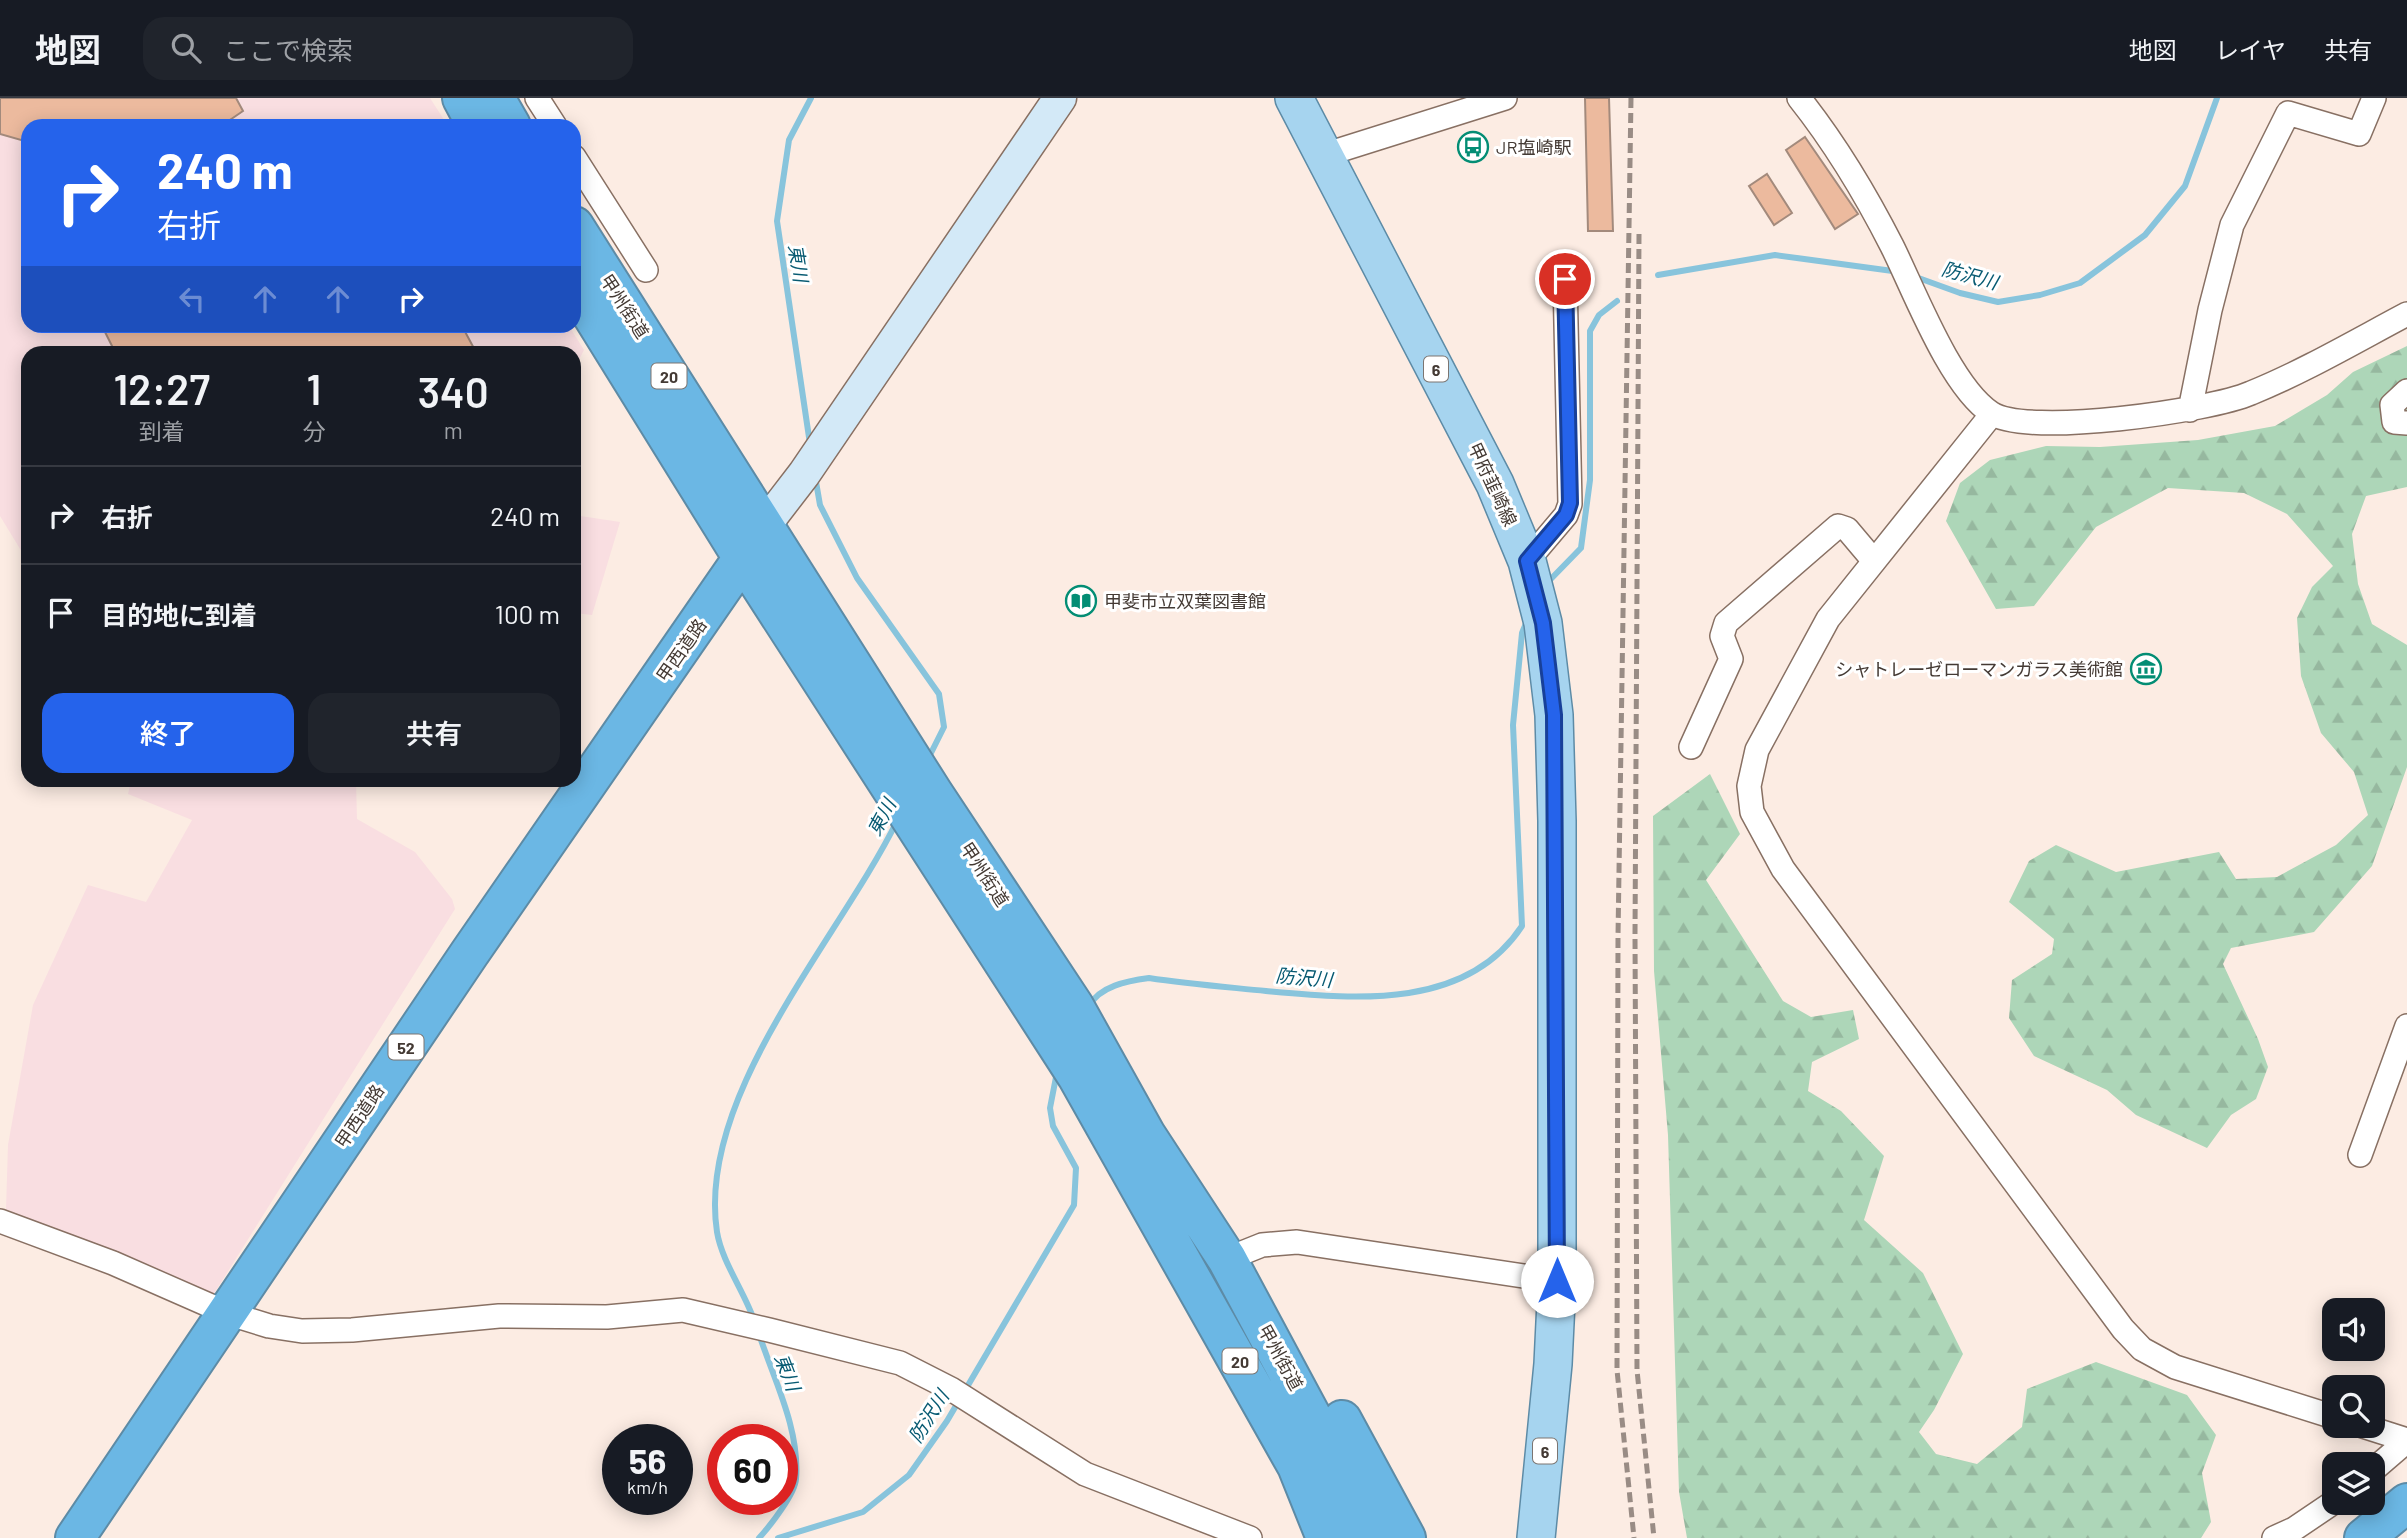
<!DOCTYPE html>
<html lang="ja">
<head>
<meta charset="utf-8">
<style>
	body { margin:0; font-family:Barlow,"Noto Sans JP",sans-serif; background:#20242c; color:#f1f3f6; height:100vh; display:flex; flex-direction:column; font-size:26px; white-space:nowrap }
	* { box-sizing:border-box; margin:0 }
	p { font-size:23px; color:#9ea1a6 }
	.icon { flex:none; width:38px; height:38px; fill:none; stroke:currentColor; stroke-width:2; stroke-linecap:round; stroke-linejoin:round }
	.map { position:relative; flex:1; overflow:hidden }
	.details { position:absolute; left:21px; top:248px; width:560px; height:441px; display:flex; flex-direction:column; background:#171b24; border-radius:21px; box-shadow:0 4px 18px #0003 }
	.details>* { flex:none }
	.top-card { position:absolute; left:21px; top:21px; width:560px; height:214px; border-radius:21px; box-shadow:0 4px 18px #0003; background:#2563eb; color:#fff; overflow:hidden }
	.controls { position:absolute; left:2322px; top:1200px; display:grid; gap:14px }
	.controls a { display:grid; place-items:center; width:63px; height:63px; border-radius:14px; background:#171b24; box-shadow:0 4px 18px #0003; font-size:35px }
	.speed { position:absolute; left:602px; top:1326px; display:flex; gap:14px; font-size:35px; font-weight:700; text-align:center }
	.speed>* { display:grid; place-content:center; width:91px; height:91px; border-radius:50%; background:#171b24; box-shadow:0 4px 18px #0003; line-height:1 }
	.speed small { font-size:18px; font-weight:400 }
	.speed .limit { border:10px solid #d22; background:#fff; color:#111 }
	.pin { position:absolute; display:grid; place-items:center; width:60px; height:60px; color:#fff; margin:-30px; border:4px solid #fff; border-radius:50%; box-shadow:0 2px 7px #0007 }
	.me { position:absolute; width:77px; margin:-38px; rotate:0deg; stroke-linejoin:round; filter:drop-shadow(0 0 5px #0008) }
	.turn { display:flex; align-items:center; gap:24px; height:147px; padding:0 21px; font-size:32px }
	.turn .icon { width:91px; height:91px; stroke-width:2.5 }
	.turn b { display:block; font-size:49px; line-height:60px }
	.lanes { display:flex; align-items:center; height:66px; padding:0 21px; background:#0003; justify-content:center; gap:35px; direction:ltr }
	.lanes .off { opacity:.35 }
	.eta { display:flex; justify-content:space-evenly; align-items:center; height:119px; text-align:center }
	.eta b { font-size:42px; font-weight:600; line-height:49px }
	.cta { display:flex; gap:14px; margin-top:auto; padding:14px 21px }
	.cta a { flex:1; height:80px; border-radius:21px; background:#2563eb; color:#fff; font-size:28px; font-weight:600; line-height:80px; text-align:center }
	.cta a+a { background:#20242c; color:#f1f3f6 }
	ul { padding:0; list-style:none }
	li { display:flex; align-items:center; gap:21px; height:98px; padding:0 21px; border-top:2px solid #363941 }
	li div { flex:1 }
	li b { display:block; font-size:26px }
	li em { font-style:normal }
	header { display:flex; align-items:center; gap:42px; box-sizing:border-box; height:98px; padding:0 35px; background:#171b24; border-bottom:2px solid #363941 }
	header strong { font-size:33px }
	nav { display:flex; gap:38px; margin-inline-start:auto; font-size:24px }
	.search { width:490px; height:63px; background:#20242c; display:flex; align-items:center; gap:18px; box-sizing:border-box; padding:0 24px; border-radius:21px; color:#9ea1a6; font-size:26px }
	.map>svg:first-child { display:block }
	.commercial { fill:#f9dee1 }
	.forest { fill:url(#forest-firs) }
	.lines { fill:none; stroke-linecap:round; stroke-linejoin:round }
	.stream { stroke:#88c4dc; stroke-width:6 }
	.building { fill:#ecba9e; stroke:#a38a7c; stroke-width:2 }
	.street-casing { stroke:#887063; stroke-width:26 }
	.secondary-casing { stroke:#887063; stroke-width:35 }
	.primary-casing { stroke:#5d8ba6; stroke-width:40 }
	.highway-casing { stroke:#5d8ba6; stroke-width:42 }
	.street { stroke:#fff; stroke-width:23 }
	.secondary { stroke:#d3e9f7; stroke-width:32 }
	.primary { stroke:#a6d4ef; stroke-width:37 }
	.highway { stroke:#6bb7e4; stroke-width:38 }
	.rail { stroke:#998c85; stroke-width:5; stroke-dasharray:10 5; stroke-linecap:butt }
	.route-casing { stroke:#184099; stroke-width:18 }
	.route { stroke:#2563eb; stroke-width:12 }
	.labels { text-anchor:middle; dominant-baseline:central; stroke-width:6; stroke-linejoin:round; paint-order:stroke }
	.shield { fill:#fff; stroke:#7c7571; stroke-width:2 }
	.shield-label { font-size:16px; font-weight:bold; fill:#443a34 }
	.poi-label { font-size:18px; fill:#443a34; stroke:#fff; text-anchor:start }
	.street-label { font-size:18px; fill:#443a34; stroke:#fff }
	.water-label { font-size:19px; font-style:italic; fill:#075a72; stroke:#fff }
</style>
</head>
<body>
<header>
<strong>地図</strong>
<div class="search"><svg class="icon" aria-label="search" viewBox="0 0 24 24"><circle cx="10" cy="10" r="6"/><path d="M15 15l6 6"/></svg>ここで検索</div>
<nav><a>地図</a><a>レイヤ</a><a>共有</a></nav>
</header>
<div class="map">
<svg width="2407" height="1440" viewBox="0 0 2407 1440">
	<defs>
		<pattern id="forest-firs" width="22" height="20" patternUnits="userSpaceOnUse" patternTransform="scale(1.75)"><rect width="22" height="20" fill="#add6b8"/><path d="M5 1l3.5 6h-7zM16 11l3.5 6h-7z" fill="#96b89f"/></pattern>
	</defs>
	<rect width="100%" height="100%" fill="#fcece3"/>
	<path class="commercial" d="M0,0H430L448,28H28V228H569L584,252L574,272V256H28V464L0,418Z
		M574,417L620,424L592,517L574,515Z
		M131,683H356L357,721L415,754L452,801L455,811L210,1202L6,1111L8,1047L33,907L88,787L146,804L192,722L128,696Z"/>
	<path class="forest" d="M2407,248V389L2366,398L2352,436L2358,486L2372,526L2407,547V669L2372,768L2314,834L2231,850L2223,866L2258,941L2268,969L2256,1001L2231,1017L2207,1050L2136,1017L2107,992L2034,958L2009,920L2012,882L2052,856L2054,841L2009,804L2029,763L2056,747L2116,774L2219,754L2236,781L2277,779L2336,747L2368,717L2354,674L2321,635L2301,578L2297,520L2312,489L2333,468L2287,416L2244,395L2168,390L2096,429L2034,508L1996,511L1946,423L1960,385L1990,362L2046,348L2100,349L2198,342L2275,328L2327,297L2353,274Z
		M1710,676L1740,736L1706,782L1783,903L1811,919L1853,912L1859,941L1812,964L1808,993L1841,1013L1884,1058L1864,1122L1923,1175L1963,1256L1934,1312L1919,1334L1936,1356L1977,1366L2022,1329L2027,1291L2096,1264L2187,1297L2216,1337L2202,1375L2211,1424L2201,1440H1687L1679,1394L1668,1037L1654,873L1653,718Z"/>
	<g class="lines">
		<path class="stream" d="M1658,177L1775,157L1900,174
			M1913,178L1960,195L1998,204L2040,197L2080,185L2145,137L2185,88L2217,0
			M810,346L777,123L789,42L811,0
			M815,378L820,407L857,480L939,596L944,629L927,663
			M1546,486L1581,450L1590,382V233L1599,217L1617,203
			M1089,908C1100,888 1127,883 1149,880C1188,886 1227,889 1266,893C1354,901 1466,913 1522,828L1513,627L1522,535L1527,523
			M754,1222C744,1193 722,1164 717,1134C696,997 839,841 897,723
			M759,1236C774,1282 800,1331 796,1381C795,1396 770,1428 759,1440
			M778,1440L863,1414L909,1377L947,1323L1074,1107L1076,1070L1053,1028L1050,1010L1057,974"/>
	</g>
	<path class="building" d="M0,0H236L243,13L221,28H28V44L0,36Z
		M1585,0H1609L1613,133H1588Z
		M1805,39L1858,116L1835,131L1786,52Z
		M1767,76L1792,115L1774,127L1749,88Z
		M102,228H462L477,256H116Z"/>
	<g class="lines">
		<g class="street-casing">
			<path id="street" d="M537,0L555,28
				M1799,0C1834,44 1866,97 1892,148C1914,192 1950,288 1991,315C2027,339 2210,313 2251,295C2305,273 2356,243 2407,216
				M1324,57L1505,0
				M574,59L646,172
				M2407,293L2392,307L2394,324L2407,325
				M2190,312L2210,212L2232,127L2288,15L2359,36L2374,0
				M1992,316L1828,521L1757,652L1749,688L1752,714L1783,771L2123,1231L2142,1251L2175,1269L2334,1319
				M1527,463L1566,417L1570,406L1565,181
				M1691,649L1731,561L1722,538L1726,525L1838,428L1847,431L1874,463
				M2360,1057L2407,928
				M0,1123L113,1165L227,1215L269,1228L302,1233L352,1232L499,1218L607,1219L683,1212L769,1232L900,1265L951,1291L1085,1376L1250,1440
				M1227,1161L1262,1147L1297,1144L1557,1183
				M2363,1328L2407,1342
				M2373,1372L2407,1343
				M2274,1440L2294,1431L2334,1404"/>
		</g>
		<g class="secondary-casing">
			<path id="secondary" d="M764,428L804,376L1060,0"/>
		</g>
		<g class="primary-casing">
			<path id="primary" d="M1294,0L1495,386L1527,463L1543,525L1554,617L1557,723V1183L1553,1266L1536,1440"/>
		</g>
		<g class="highway-casing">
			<path id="highway" d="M462,0L477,28
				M495,0L511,28
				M574,128L933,695L1074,908L1146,1037L1227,1161L1338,1368L1365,1440
				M574,188L744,462L1077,978L1297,1368L1326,1440
				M1342,1322L1406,1440
				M75,1440L469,856L756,441
				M2364,1440L2407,1405"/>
		</g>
		<use href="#street" class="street"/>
		<use href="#secondary" class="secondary"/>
		<use href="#primary" class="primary"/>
		<use href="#highway" class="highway"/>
		<path class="rail" d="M1631,0L1618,838L1617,1272L1634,1440
			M1639,136L1635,837L1637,1272L1654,1440"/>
	</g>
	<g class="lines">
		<g class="route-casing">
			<path id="route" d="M1557,1183L1554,617L1543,525L1527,463L1566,417L1570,405L1565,181"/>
		</g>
		<use href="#route" class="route"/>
	</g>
	<defs>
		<g id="bus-ring" transform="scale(1.575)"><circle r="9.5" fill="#fff" stroke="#038d74" stroke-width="1.5"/><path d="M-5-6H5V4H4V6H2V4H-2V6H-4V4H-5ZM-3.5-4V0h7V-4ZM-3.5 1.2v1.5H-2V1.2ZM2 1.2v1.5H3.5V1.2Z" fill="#038d74"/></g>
		<g id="library-ring" transform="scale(1.575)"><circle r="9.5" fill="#fff" stroke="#038d74" stroke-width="1.5"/><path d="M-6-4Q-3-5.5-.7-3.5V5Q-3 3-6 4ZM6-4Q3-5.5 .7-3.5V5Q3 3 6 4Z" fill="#038d74"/></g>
		<g id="museum-ring" transform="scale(1.575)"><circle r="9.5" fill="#fff" stroke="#038d74" stroke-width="1.5"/><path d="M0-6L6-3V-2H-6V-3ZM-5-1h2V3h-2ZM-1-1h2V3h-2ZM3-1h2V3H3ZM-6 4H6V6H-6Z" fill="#038d74"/></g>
	</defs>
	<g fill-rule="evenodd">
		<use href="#bus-ring" x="1473" y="49"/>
		<use href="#library-ring" x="1081" y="503"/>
		<use href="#museum-ring" x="2146" y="571"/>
	</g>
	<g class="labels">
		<g class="shield">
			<rect x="1424" y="258.5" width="24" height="25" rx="5"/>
			<rect x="651.5" y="265.5" width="35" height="25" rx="5"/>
			<rect x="388.5" y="936.5" width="35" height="25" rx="5"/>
			<rect x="1222.5" y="1250.5" width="35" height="25" rx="5"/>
			<rect x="1533" y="1340.5" width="24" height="25" rx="5"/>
		</g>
		<g class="shield-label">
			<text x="1436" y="271">6</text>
			<text x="669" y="278">20</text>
			<text x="406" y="949">52</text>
			<text x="1240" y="1263">20</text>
			<text x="1545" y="1353">6</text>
		</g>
		<g class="poi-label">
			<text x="1496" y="49">JR塩崎駅</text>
			<text x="1104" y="503">甲斐市立双葉図書館</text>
			<text x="2123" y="571" text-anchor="end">シャトレーゼローマンガラス美術館</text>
		</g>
		<g class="street-label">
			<text transform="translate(625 208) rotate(57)">甲州街道</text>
			<text transform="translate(1493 386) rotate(65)">甲府韮崎線</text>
			<text transform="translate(681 552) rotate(-55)">甲西道路</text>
			<text transform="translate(985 776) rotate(57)">甲州街道</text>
			<text transform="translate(359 1018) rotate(-56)">甲西道路</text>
			<text transform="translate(1281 1259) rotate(61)">甲州街道</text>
		</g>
		<g class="water-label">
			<text transform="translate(799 165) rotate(81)">東川</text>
			<text transform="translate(1970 177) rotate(15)">防沢川</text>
			<text transform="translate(881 719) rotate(-62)">東川</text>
			<text transform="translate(1304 879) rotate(5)">防沢川</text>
			<text transform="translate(788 1274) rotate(69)">東川</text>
			<text transform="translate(928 1318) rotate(-58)">防沢川</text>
		</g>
	</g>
</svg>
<div class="controls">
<a><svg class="icon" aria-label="sound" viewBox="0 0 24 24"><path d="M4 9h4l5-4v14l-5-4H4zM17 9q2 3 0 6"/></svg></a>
<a><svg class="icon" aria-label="search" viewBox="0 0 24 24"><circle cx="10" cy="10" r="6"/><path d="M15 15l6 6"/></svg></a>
<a><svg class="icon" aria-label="layers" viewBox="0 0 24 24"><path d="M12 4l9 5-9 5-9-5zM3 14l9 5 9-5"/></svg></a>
</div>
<div class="speed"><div>56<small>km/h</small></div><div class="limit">60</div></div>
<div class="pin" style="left:1565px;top:181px;background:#d93025"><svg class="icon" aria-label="arrive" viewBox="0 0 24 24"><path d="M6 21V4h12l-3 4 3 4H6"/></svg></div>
<svg class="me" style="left:1557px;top:1183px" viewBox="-20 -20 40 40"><circle r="19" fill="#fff"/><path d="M0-13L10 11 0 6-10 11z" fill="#2563eb"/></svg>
<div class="top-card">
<div class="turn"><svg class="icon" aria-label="right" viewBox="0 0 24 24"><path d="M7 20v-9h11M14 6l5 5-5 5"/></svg><div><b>240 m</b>右折</div></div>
<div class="lanes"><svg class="icon off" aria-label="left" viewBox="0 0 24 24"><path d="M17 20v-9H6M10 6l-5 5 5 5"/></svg><svg class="icon off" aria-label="ahead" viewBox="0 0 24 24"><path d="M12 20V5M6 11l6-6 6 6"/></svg><svg class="icon off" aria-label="ahead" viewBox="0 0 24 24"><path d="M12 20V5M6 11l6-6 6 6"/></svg><svg class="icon" aria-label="right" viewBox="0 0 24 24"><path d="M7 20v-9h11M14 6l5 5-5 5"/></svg></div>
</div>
<section class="details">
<div class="eta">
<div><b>12:27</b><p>到着</p></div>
<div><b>1</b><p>分</p></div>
<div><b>340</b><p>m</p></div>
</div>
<ul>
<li><svg class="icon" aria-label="right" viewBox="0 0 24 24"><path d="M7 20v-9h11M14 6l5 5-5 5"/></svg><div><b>右折</b></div><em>240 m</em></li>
<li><svg class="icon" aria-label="arrive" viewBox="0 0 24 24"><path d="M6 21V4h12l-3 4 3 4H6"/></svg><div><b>目的地に到着</b></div><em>100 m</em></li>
</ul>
<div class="cta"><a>終了</a><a>共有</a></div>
</section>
</div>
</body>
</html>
